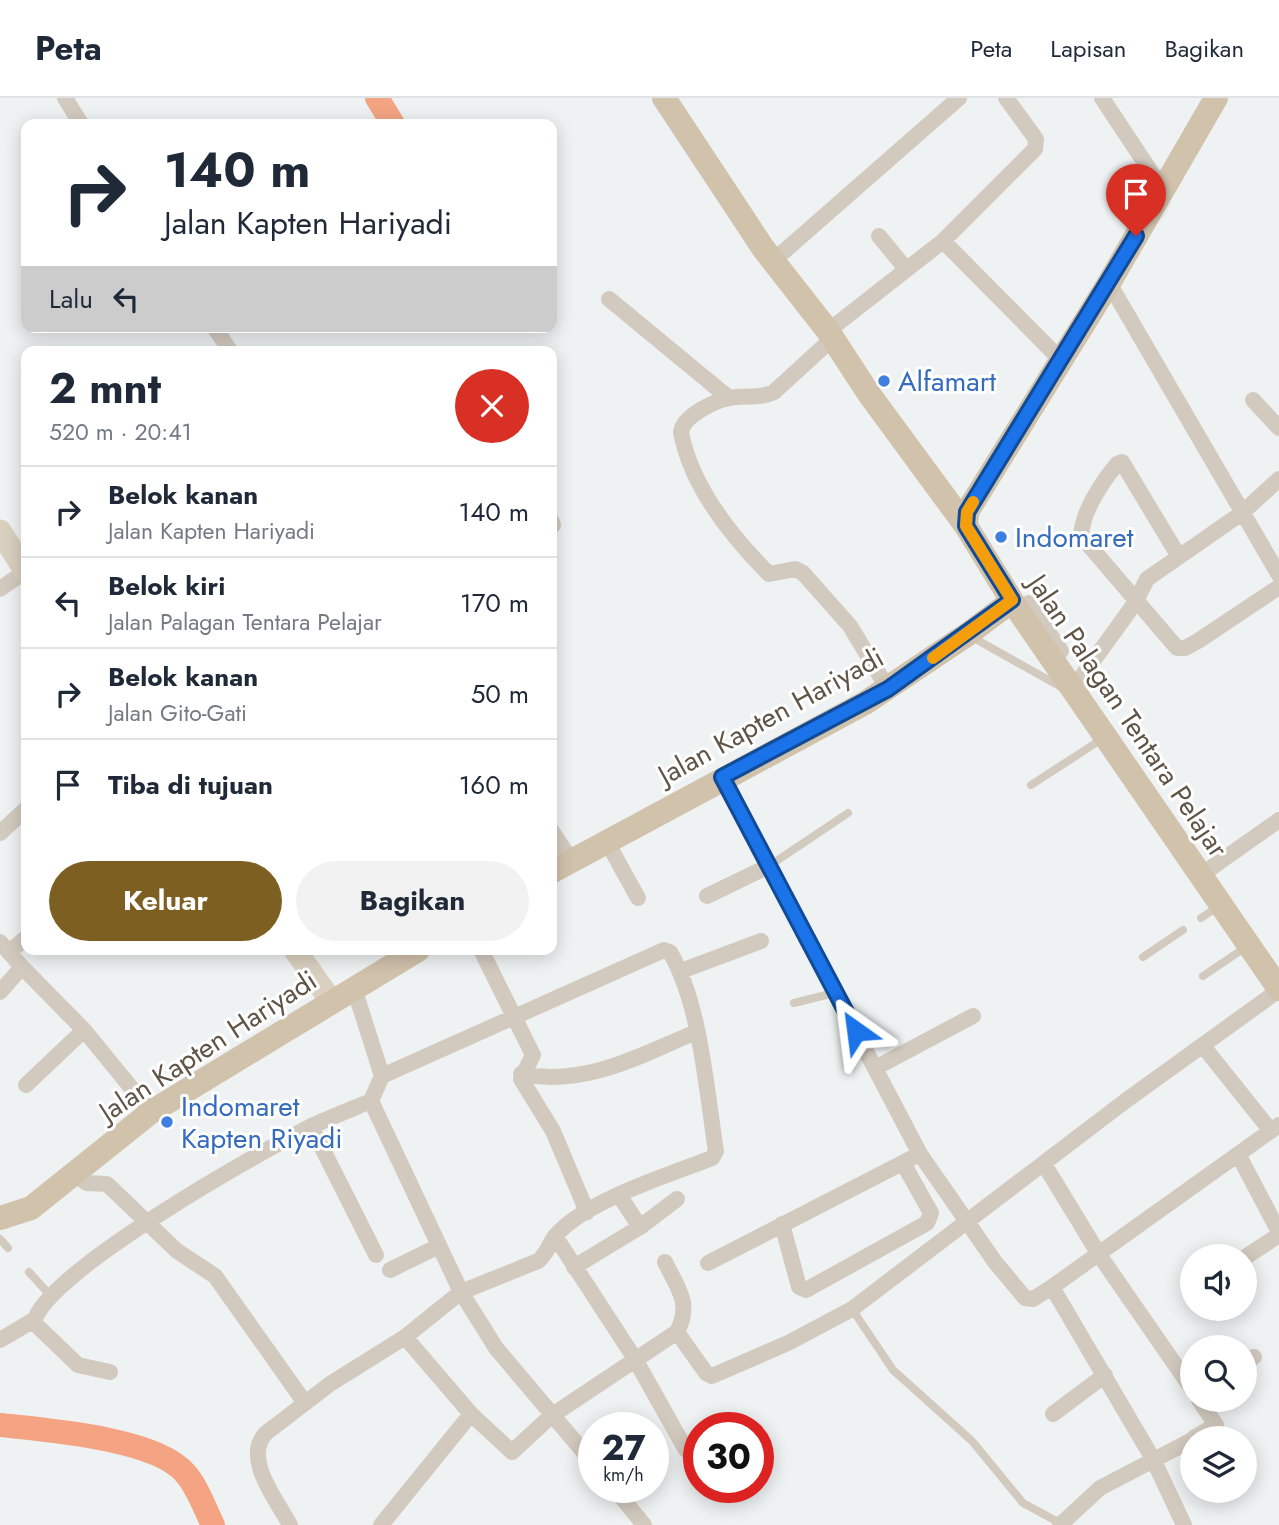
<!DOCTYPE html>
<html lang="id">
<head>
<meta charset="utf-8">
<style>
	body { margin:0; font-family:Jost,sans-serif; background:#f2f2f3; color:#1f2937; height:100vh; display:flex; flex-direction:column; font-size:26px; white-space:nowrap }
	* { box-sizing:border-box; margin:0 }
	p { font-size:23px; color:#747a83 }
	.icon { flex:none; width:38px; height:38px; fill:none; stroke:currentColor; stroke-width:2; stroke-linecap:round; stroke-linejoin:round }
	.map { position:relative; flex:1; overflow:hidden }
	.sheet { position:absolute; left:21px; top:248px; width:536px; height:609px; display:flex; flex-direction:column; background:#fff; border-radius:14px; box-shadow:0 4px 18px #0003 }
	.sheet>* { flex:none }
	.banner { position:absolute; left:21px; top:21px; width:536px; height:214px; border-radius:14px; box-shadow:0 4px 18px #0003; background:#fff; color:#1f2937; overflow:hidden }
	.buttons { position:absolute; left:1180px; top:1146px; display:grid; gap:14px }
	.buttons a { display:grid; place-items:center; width:77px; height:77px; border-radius:50%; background:#fff; box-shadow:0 4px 18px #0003; font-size:35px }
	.speed { position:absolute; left:578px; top:1314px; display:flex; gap:14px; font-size:35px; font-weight:700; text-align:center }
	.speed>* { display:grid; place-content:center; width:91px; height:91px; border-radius:50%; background:#fff; box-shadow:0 4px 18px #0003; line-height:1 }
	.speed small { font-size:18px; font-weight:400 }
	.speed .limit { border:10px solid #d22; background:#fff; color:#111 }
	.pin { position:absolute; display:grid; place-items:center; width:60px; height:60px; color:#fff; margin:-72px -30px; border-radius:50% 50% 50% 0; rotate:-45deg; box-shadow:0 0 7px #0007 }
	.pin .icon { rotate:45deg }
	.me { position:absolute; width:77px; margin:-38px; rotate:329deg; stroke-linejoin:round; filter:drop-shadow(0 0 5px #0008) }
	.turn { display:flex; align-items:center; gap:24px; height:147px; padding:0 28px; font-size:32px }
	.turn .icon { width:91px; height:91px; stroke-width:2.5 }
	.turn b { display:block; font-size:49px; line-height:60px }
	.then { display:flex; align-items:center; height:66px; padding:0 28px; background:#0003; gap:14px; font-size:26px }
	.round { display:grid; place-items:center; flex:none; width:74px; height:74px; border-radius:37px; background:#f2f2f3 }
	.headline { display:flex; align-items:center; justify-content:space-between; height:119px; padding:0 28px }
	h1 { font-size:42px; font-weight:700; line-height:52px }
	.primary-button { display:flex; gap:14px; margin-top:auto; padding:14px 28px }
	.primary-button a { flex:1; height:80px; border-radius:42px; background:#7e5f22; color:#fff; font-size:28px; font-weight:700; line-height:80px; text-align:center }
	.primary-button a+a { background:#f2f2f3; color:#1f2937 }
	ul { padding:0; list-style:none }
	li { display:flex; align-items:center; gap:21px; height:91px; padding:0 28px; border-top:2px solid #e0e1e3 }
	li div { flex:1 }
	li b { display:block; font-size:26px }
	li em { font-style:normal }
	header { display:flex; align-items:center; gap:42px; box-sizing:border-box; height:98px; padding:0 35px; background:#fff; border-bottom:2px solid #e0e1e3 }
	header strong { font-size:33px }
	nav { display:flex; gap:38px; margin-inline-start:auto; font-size:24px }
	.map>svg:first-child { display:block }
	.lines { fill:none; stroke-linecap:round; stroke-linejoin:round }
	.river { stroke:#f4a483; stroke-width:24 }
	.lane { stroke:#d3cabf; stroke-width:8 }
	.street { stroke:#d3cabf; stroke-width:16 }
	.secondary { stroke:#dad0c0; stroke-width:23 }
	.primary { stroke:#d1c2ac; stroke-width:24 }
	.route-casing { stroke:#114b97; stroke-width:18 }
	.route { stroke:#1a73e8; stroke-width:12 }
	.slow { stroke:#f59e0b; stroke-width:12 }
	.shop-dot { fill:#3f7fe0; stroke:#fff; stroke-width:2.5 }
	.labels { text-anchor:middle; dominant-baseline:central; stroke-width:6; stroke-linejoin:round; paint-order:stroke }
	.shop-label { font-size:28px; fill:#366cbe; stroke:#fff; text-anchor:start }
	.street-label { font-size:28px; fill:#5f5445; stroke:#fff }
</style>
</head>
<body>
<header>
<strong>Peta</strong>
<nav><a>Peta</a><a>Lapisan</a><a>Bagikan</a></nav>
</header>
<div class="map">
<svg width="1279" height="1427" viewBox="0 0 1279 1427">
	<rect width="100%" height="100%" fill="#eff2f2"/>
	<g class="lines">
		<path class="river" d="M377,0L393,26
			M0,1327C45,1332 156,1340 185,1375C197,1388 205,1411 213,1427"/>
		<path class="lane" d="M972,539L1061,589
			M1031,687L1102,641
			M769,768L848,715
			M1201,820L1219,808
			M1143,859L1183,832
			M1203,878L1246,849
			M794,905L834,895
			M0,1141L8,1150
			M29,1174L49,1196
			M852,1211L893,1272L972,1343L1023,1405L1060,1425"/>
		<path class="street" d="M65,0L81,26
			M1102,0L1163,92
			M879,138L906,171
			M943,143L1060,261
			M773,163L959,0
			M1109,185L1279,477
			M609,201L729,300
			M214,229L231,254
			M828,233L943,143L1035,51L1036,41L1006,0
			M833,240L774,294C760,301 745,297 730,300C714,303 683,318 681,334C691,389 731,438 769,476L795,471L803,475L850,528L888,591
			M1253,302L1279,330
			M551,422L553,427
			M1178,457L1122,364L1117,366C1102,384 1082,414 1081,438L1177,550H1185L1198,543L1279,489
			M0,491L26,473
			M1029,505L1061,553
			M1080,581L1135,505L1147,481L1242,415L1279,381
			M722,679L920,1056L995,1164L1025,1200L1033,1201L1052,1189L1153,1361L1184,1427
			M551,732L571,762
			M0,735L26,711
			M606,742L638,800
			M1201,777L1279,722
			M707,798L767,769
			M0,844L22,869
			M481,852L533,957L521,981L553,1033L587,1114
			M9,854L26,840
			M681,873L761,843
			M354,890L382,978L371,1003L461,1194L496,1250L593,1365
			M0,894L22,869L84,932L151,1014
			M1203,948L1271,1033
			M877,969L973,918
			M521,976C585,989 639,958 696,934
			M26,987L84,932
			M311,1028L376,1157
			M1239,1058L1279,1134
			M1044,1066L1100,1158L1192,1291
			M73,1076L87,1085L107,1086L177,1153L215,1178L305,1305
			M619,1097L640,1129
			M782,1126L799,1189L806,1192L927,1125L931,1115L903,1065
			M555,1138L635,1261L686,1352
			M1244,1160L1279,1137
			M665,1164C678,1191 692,1205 677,1234
			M708,1165L912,1060
			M574,1169L640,1129L677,1101
			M390,1172L439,1148
			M1052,1189L1279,1027
			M34,1224C45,1175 261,1053 312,1028C331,1019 352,1011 371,1003
			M405,1239L471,1316L512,1354L551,1318L677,1234L706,1275L712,1278L788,1245L852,1211L1124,1004L1279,892
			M0,1242L32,1223L78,1267L110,1274
			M1244,1266L1254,1259
			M1053,1316L1105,1277
			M1194,1340L1216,1327L1199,1302
			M614,1390L644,1427
			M290,1427C277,1402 242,1360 266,1335L330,1286L405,1239L461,1194L538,1163C548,1155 549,1145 556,1137C587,1102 669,1077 712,1060L716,1053C706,991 701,908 670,854L664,852L382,978
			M381,1427L471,1316
			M1060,1427L1100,1390L1192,1342"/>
		<path class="secondary" d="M0,433L26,474
			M295,852L332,904"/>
		<path class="primary" d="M664,0L763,150L828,233L869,296L966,428L1012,503L1279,891
			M966,428L967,414L1109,185L1216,0
			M551,774L865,605L968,536L1012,503
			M0,1120L31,1110L151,1014L418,852"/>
	</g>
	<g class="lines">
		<g class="route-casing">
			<path id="route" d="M856,933L722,679L888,591L1012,502L966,428L967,414L1136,138"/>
		</g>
		<use href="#route" class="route"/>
		<path class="slow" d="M933,560L1012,502L966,428L967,414L973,404"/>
	</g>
	<g class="shop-dot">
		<circle cx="884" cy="283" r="7"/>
		<circle cx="1001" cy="439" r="7"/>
		<circle cx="167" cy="1024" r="7"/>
	</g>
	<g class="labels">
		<g class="shop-label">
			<text x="898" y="283">Alfamart</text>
			<text x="1015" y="439">Indomaret</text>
			<text x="181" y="1008">Indomaret<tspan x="181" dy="32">Kapten Riyadi</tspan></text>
		</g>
		<g class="street-label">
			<text transform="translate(771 618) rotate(-29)">Jalan Kapten Hariyadi</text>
			<text transform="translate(1128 618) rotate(56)">Jalan Palagan Tentara Pelajar</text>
			<text transform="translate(208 948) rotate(-33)">Jalan Kapten Hariyadi</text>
		</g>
	</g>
</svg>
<div class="buttons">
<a><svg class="icon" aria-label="sound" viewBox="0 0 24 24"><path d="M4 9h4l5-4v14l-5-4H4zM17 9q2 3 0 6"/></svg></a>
<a><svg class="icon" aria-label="search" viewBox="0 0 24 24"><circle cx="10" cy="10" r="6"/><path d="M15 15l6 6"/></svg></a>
<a><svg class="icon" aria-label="layers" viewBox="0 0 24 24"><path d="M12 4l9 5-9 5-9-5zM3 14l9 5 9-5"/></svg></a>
</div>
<div class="speed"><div>27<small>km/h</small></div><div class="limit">30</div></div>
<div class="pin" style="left:1136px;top:138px;background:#d93025"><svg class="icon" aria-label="arrive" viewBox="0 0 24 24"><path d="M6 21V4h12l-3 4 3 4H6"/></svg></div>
<svg class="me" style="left:856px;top:933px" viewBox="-20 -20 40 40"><path d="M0-17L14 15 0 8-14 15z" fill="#1a73e8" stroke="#fff" stroke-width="4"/></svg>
<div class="banner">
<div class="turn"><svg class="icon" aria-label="right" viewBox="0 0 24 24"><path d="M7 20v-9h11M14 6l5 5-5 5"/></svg><div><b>140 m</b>Jalan Kapten Hariyadi</div></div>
<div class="then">Lalu<svg class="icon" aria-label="left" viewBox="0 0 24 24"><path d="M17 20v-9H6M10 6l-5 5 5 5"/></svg></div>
</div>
<section class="sheet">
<div class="headline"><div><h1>2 mnt</h1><p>520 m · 20:41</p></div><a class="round" style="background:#d93025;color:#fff"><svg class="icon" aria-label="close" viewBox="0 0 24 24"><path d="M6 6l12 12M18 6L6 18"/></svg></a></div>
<ul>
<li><svg class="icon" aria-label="right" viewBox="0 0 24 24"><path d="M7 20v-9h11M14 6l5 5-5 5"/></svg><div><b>Belok kanan</b><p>Jalan Kapten Hariyadi</p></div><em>140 m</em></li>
<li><svg class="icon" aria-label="left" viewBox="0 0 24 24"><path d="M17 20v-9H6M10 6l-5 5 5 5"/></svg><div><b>Belok kiri</b><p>Jalan Palagan Tentara Pelajar</p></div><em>170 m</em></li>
<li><svg class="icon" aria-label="right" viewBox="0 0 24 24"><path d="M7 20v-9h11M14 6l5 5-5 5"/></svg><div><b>Belok kanan</b><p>Jalan Gito-Gati</p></div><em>50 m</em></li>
<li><svg class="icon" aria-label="arrive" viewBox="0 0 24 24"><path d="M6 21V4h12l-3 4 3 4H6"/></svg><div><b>Tiba di tujuan</b></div><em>160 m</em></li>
</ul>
<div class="primary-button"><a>Keluar</a><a>Bagikan</a></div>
</section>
</div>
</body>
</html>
